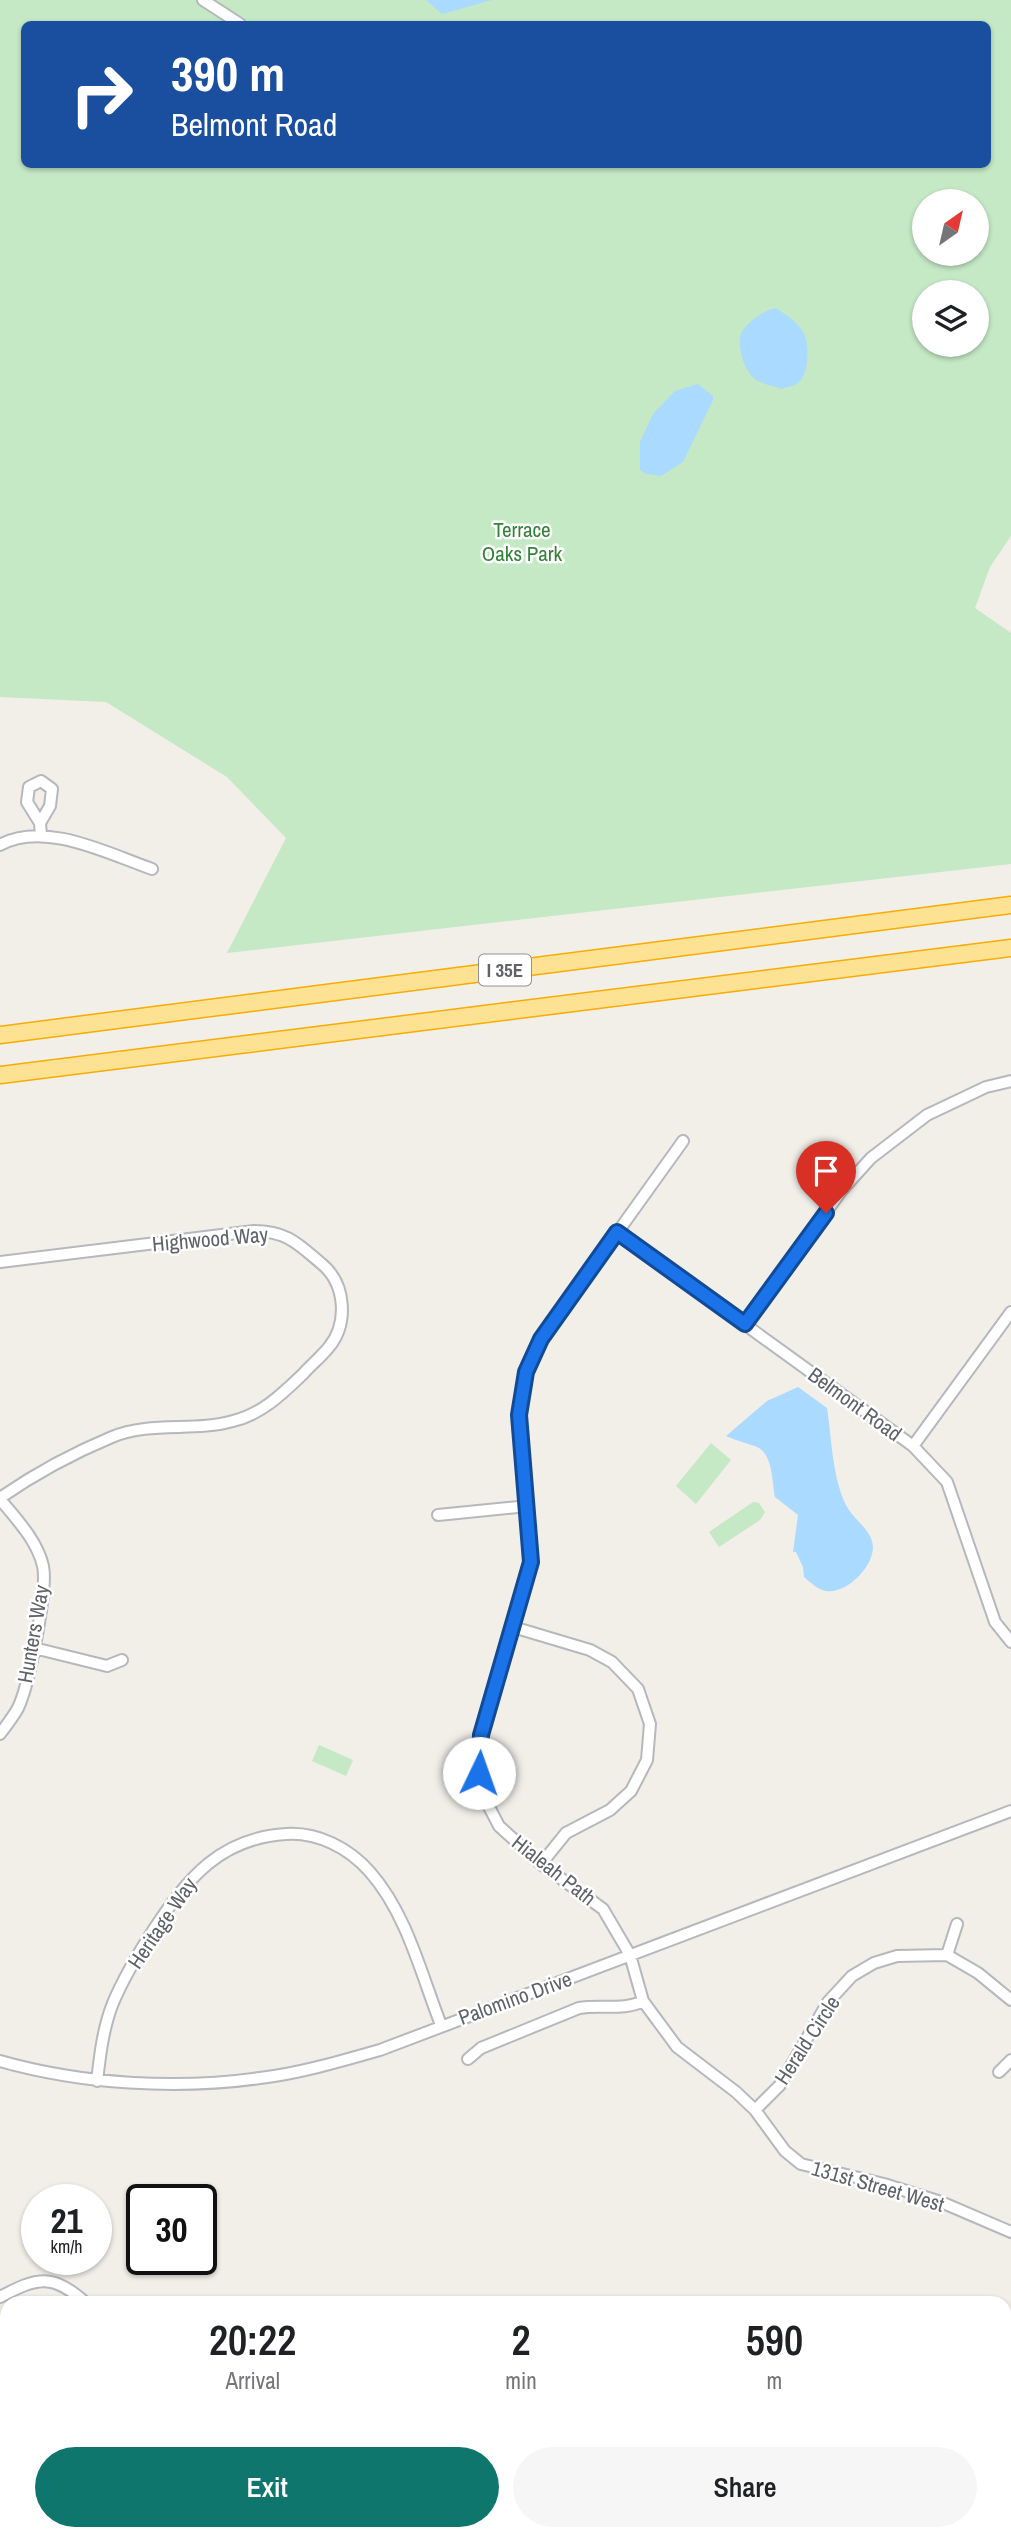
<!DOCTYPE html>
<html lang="en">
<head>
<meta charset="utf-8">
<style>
	body { margin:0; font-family:"Archivo Narrow",sans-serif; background:#f6f6f6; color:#202124; height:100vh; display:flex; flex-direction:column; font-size:26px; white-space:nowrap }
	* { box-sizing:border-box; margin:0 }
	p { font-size:23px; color:#757577 }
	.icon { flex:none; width:38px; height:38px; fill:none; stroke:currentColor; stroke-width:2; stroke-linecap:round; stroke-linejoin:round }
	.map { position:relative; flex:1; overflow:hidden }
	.sheet { position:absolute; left:0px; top:2296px; width:1012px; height:245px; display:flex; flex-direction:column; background:#fff; border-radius:21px 21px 0 0; box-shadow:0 2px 5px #0004 }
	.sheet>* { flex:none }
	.top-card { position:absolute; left:21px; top:21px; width:970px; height:147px; border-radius:10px; box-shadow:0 2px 5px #0004; background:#1a4fa0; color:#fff; overflow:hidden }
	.needle { width:46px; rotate:34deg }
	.controls { position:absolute; left:912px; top:189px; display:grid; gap:14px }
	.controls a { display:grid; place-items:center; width:77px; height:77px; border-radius:50%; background:#fff; box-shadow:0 2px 5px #0004; font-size:35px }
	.speed { position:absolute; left:21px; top:2184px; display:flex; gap:14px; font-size:35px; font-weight:700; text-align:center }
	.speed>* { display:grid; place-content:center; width:91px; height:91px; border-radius:50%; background:#fff; box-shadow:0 2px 5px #0004; line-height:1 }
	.speed small { font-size:18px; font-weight:400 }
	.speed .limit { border:4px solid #111; border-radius:10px; background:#fff; color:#111 }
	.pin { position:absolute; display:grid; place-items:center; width:60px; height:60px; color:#fff; margin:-72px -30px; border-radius:50% 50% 50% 0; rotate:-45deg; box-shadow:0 0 7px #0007 }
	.pin .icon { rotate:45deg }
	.me { position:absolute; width:77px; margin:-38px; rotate:3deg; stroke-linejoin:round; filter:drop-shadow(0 0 5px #0008) }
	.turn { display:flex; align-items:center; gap:24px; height:147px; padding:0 35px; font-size:32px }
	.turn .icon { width:91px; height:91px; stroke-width:2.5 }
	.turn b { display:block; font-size:49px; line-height:60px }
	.eta { display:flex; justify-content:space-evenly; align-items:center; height:119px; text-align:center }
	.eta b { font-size:42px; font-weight:600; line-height:49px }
	.primary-button { display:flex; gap:14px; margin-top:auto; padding:14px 35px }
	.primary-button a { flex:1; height:80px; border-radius:42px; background:#0f766e; color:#fff; font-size:28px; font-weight:600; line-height:80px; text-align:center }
	.primary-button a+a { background:#f6f6f6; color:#202124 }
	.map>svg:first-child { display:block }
	.green { fill:#c5e8c5; fill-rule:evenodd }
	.water { fill:#aadaff }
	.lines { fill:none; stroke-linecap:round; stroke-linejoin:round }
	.minor-casing { stroke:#b5b8bc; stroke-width:14 }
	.major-casing { stroke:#f2c960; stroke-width:18 }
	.highway-casing { stroke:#f9ab00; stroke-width:19 }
	.minor { stroke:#fff; stroke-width:10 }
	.major { stroke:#fff2af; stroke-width:14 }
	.highway { stroke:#fde293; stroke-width:16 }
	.route-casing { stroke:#114b97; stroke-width:18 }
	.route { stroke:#1a73e8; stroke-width:12 }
	.labels { text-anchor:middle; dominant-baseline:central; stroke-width:5; stroke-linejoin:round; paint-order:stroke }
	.shield { fill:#fff; stroke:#8f9295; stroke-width:2 }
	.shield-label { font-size:19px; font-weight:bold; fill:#5f6368 }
	.park-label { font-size:21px; fill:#348238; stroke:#fff }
	.street-label { font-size:21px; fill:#5f6368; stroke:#fff }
</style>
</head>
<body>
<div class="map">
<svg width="1011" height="2541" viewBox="0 0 1011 2541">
	<rect width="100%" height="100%" fill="#f1efe8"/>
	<path class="green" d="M0,0H1011V536L990,567L975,608L1011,633V864L227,953L286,838L227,777L106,702L0,697ZM24,24H987V164H24ZM924,201H976V254H924ZM924,292H976V345H924Z
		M711,1443L731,1460L696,1504L676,1486Z
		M753,1502L759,1503L765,1512L760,1520L719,1547L709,1532Z
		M319,1745L353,1760L346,1776L312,1761Z"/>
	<path class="water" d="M426,0H492L442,14Z
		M776,308C786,315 795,320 802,330C810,341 810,373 798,383C794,386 787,387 782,389C774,386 763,384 756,380C744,372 737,347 741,334C745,323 766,309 776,308Z
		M698,384L713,396V400L683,462L661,476L646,474L640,470V442L653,414L675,391Z
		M798,1387L827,1408C832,1440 832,1478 847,1507C855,1521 872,1530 873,1547C873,1567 847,1594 826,1591C818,1590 810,1582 804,1577L803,1567L796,1552H793L798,1515L775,1497C772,1482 773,1457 759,1448C754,1445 734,1440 726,1436L767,1401Z"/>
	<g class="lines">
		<g class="minor-casing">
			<path id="minor" d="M203,0L240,24
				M40,823L27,802L29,787L41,781L52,789L50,806L40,823L41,836
				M0,845C44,820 109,854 152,869
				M683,1141L541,1339L525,1372L519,1415L531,1562L481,1735L479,1773L486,1801L499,1826L541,1864L603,1909L630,1955L643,2001L677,2047L736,2092L755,2110L785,2151L801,2164L884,2184L941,2202L1011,2232
				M617,1232L913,1446L947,1482L995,1622L1011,1642
				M0,1262L254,1231C288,1231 299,1245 323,1265C346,1285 348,1324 329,1347C321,1357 311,1365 303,1374C282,1394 262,1414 233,1421C195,1432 150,1421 112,1437C71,1454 36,1473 0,1498
				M745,1324L842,1190L871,1158L927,1115L986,1087L1011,1081
				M913,1446L1011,1312
				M0,1499C16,1519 37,1540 43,1566C48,1590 29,1685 18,1708C13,1717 6,1726 0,1734
				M438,1515L528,1506
				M513,1627L590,1650L612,1662L638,1689L650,1724L647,1760L631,1791L610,1810L566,1833L541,1864
				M34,1648L107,1666L122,1660
				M947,1955L957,1924
				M468,2059L481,2048L579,2008C600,2004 624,2011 643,2001
				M0,2061C81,2084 177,2090 260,2078C301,2073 341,2061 380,2050L1011,1811
				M999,2072L1011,2060
				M97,2081C100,2055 103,2028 113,2003C124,1977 139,1952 154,1929C188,1878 220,1838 286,1834C318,1832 349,1848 370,1872C407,1914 421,1974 441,2025
				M755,2110L780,2085L828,2002L852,1976L874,1963L897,1956L947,1955L978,1973L1011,2000
				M0,2297C38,2277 52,2273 86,2303
				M444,2541L447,2534"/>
		</g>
		<g class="major-casing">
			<path id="major" d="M0,2439L7,2443
				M0,2458L7,2462
				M138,2534L150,2541
				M171,2534L183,2541"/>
		</g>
		<g class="highway-casing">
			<path id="highway" d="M0,1035L1011,905
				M0,1075L1011,948"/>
		</g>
		<use href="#minor" class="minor"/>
		<use href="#major" class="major"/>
		<use href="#highway" class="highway"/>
	</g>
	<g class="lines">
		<g class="route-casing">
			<path id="route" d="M479,1773L481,1735L531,1562L519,1415L526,1372L541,1339L617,1232L745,1324L826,1213"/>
		</g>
		<use href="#route" class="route"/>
	</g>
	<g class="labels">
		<rect class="shield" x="479" y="954.5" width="52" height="31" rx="5"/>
		<g class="shield-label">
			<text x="505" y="970">I 35E</text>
		</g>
		<g class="park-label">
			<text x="522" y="529">Terrace<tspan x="522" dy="24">Oaks Park</tspan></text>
		</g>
		<g class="street-label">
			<text transform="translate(210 1239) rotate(-5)">Highwood Way</text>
			<text transform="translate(855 1404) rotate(36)">Belmont Road</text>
			<text transform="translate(33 1634) rotate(-80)">Hunters Way</text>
			<text transform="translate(554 1870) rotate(38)">Hialeah Path</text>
			<text transform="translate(162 1923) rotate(-56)">Heritage Way</text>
			<text transform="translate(515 1998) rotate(-20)">Palomino Drive</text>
			<text transform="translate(807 2040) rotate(-57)">Herald Circle</text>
			<text transform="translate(878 2186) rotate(16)">131st Street West</text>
		</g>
	</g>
</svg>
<div class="controls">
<a><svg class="needle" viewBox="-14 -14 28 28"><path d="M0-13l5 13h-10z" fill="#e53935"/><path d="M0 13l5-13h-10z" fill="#757577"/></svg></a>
<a><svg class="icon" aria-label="layers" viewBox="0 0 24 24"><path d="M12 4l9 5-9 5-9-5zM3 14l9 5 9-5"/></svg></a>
</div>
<div class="speed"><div>21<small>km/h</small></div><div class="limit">30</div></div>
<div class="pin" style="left:826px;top:1213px;background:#d93025"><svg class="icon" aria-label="arrive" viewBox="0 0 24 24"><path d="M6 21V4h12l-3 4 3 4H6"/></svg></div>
<svg class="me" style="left:479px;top:1773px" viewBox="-20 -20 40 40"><circle r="19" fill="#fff"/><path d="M0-13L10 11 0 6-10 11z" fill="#1a73e8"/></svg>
<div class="top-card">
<div class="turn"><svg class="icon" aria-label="right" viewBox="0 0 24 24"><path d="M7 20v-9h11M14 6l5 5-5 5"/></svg><div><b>390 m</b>Belmont Road</div></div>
</div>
<section class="sheet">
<div class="eta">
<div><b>20:22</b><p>Arrival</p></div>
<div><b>2</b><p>min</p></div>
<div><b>590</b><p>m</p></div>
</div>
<div class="primary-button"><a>Exit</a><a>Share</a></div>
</section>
</div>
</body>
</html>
